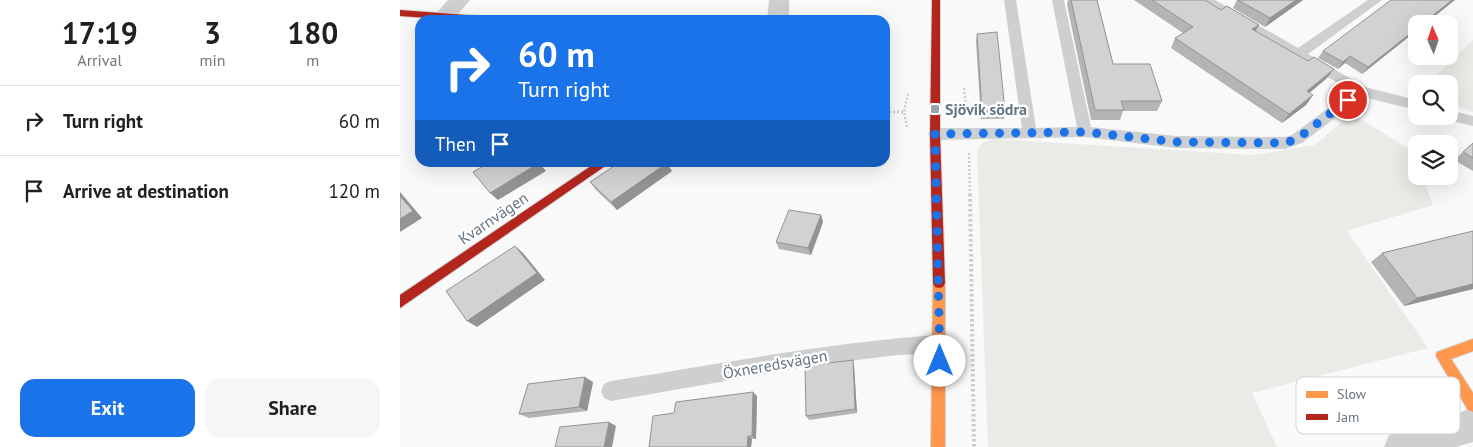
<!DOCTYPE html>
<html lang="en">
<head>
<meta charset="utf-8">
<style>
	body { margin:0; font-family:"PT Sans",sans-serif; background:#f6f6f6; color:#202124; height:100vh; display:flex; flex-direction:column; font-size:19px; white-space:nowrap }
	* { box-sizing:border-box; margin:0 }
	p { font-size:16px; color:#757577 }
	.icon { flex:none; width:28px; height:28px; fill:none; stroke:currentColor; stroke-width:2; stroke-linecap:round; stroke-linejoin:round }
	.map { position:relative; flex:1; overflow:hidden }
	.drawer { display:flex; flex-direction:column; background:#fff; width:400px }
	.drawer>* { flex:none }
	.hud { position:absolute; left:15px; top:15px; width:475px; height:152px; border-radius:15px; box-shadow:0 5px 20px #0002; background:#1a73e8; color:#fff; overflow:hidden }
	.needle { width:32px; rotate:357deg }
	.tools { position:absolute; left:1008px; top:15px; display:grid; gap:10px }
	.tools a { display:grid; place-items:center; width:50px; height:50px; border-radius:10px; background:#fff; box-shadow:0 5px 20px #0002; font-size:25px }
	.pin { position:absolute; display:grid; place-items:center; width:42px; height:42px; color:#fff; margin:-21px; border:2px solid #fff; border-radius:50%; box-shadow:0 1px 5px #0007 }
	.me { position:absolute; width:55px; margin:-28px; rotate:0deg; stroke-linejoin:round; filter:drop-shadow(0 0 4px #0008) }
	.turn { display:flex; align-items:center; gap:18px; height:105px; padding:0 20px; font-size:22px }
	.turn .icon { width:65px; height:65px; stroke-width:2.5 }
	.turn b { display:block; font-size:35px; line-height:42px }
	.then { display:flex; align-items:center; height:48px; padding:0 20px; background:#0003; gap:10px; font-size:19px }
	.eta { display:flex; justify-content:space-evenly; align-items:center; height:85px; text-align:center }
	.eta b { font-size:30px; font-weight:700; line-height:35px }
	.cta { display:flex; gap:10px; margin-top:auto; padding:10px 20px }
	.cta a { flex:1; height:58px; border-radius:15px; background:#1a73e8; color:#fff; font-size:20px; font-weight:700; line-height:58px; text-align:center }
	.cta a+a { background:#f6f6f6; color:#202124 }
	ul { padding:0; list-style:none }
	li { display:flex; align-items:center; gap:15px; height:70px; padding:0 20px; border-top:1px solid #e0e0e0 }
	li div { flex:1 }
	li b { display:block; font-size:19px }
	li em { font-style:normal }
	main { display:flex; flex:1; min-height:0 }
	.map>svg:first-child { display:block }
	.green { fill:#e8ebe6 }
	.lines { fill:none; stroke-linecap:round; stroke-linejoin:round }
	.slow-casing { stroke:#d5d6d7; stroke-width:2 }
	.jam-casing { stroke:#d5d6d7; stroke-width:2 }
	.path-far1 { stroke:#cbcccd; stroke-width:2.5; stroke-dasharray:2 2; stroke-linecap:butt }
	.path { stroke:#cbcccd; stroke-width:4; stroke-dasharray:2.5 2.5; stroke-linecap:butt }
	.lane { fill:#cecfd0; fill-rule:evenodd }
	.street { fill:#cecfd0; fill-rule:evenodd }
	.slow { fill:#ff974d; fill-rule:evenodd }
	.jam { fill:#b3261e; fill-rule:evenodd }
	.wall { fill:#b3b5b5 }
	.shaded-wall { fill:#929394 }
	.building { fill:#d0d2d3; stroke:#929394 }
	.route { stroke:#1a73e8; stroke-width:9; stroke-dasharray:0 16.2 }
	.poi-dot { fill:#99a4ac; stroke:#fff; stroke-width:2 }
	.labels { text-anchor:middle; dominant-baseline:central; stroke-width:5; stroke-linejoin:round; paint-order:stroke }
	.poi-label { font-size:16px; font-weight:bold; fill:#657683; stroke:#fff; text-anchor:start }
	.street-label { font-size:16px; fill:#657683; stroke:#fff }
	.key { fill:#fff; stroke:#d1d6da; stroke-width:1 }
	.key-label { font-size:14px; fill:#657683 }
</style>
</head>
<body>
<main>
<section class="drawer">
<div class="eta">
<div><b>17:19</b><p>Arrival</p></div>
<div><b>3</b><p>min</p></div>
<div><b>180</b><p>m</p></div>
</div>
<ul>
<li><svg class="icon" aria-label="right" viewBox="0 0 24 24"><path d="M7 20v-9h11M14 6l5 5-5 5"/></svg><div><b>Turn right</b></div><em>60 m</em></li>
<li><svg class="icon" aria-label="arrive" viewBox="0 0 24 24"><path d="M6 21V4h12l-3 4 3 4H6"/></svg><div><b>Arrive at destination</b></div><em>120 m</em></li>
</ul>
<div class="cta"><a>Exit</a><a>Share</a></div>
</section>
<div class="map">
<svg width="1073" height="447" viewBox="0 0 1073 447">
	<rect width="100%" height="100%" fill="#f9f9f9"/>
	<path class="green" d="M1073,40V112L1049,103V84H1027Z
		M952,114L1011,150L1016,163V176H1022L1033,205L947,231L1028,348L852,393L877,447H588L577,152C581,142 586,140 596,139L853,155L914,145Z"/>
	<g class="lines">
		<g class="slow-casing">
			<path id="slow" d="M539,278L543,279L545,283V447H531L533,283L535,279Z
				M1073,339V351L1051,359L1073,393V412L1068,410L1036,356L1037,352Z"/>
		</g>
		<g class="jam-casing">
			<path id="jam" d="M532,0H540V134L545,283L543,287L539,288L535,287L533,283L530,134Z
				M0,10L93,17L97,20H56L0,16Z
				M197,162H211L0,308V295Z"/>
		</g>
		<path class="path-far1" d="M564,88L567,114
			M485,112H504
			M507,127L504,112L508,94
			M569,153L570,196"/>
		<path class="path" d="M570,194L574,447"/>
		<path class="lane" d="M604,0H616L636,128L677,127L652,0H664L691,127L776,136L885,137L892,135L951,91L800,0H815L898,48L968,0H982L908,54L965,87L1016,100V110L963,97L902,143L885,149L776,148L685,137L535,140L530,138L528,134L530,130L535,128H622Z
			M1049,110L1073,116V126L1044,119L1043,116H1049Z
			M540,335L547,338L549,344L547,350L540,353L498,355L416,365L211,401L204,398L201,391L204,384L211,381C321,364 429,342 540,335Z"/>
		<path class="street" d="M48,0H70L53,20H37L34,16Z
			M369,0H389V20H367Z
			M1073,408V442L1056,447H984L989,435Z"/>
		<use href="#slow" class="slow"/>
		<use href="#jam" class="jam"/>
	</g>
	<path class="wall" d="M668,0H697L713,64L762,101L757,111H723L720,120H691L667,5Z
		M734,0H805L821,10L859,25L855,31L927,78L909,93L913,95L906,105L882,123L771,48L775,38L783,33Z
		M837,0H903L865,27L833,8Z
		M1016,24V31L962,74L945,63L938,69L918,58L923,51Z
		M577,34L605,111L604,119H581L576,42Z
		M1073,143V171L1054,160Z
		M272,171L217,210L196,190L190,182Z
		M421,215L423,222L411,255L379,249L376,242Z
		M1073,231V289L1004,306L971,262L982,253Z
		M454,366L457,413L409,420L406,416Z
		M193,382L187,411L129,418L119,414Z
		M357,396L356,439H352L351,447H249L274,413Z"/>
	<path class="shaded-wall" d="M896,0H903L865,27L870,18Z
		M1052,0H1055L1025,24H1022Z
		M859,25L854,34L852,29Z
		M1016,29V31L962,74L968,67Z
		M950,56L945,63L938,69L943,62Z
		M934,69L927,78L900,101L907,91Z
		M913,95L906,105L882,123L889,114Z
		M139,163L146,171L98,200L90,193Z
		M267,163L272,171L217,210L211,202Z
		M0,192L22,218L0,232Z
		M421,215L423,222L411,255L408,248Z
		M115,246L123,253L145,280L77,327L67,321Z
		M1073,284V289L1004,306L1017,298Z
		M453,360L454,366L457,413L455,409Z
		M185,377L193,382L187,411L179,407Z
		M353,392L357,396L356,439L352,436Z
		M209,422L216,426L212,447H204Z
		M348,436L352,439L351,447H347Z"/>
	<path class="building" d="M671,0H697L713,64H750L762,101H721L724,110H695Z
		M752,0H805L821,10L827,6L859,25L852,29L908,61L914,57L934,69L907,91L913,95L889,114L775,38L793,27Z
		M838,0H896L870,18Z
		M991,0H1052L1022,24H1016V29L968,67L950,56L943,62L923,51Z
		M597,32L605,111H582L577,34Z
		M1073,143V158L1063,152Z
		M90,162H139V163L90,193L73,172Z
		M220,162H266L267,163L211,202L190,182Z
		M0,196L13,211L0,219Z
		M389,210L421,215L408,248L376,242Z
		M1073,231V284L1017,298L982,253Z
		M115,246L137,273L67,321L46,291Z
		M453,360L455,409L406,416L405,366Z
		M185,377L179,407L119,414L128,384Z
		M353,392L352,436H348L347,447H249L253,416L274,413L276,402Z
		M209,422L204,447H155L160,427Z"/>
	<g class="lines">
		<path class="route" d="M540,361L535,134L685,132L776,142L885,143L897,139L948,100"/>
	</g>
	<rect class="poi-dot" x="530" y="104" width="10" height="10" rx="2.5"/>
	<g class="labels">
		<g class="poi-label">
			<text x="545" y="109">Sjövik södra</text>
		</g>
		<g class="street-label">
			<text transform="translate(93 218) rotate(-34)">Kvarnvägen</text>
			<text transform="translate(375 364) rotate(-10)">Öxneredsvägen</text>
		</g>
	</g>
	<rect x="896" y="377" width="164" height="57" rx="8" class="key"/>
	<rect x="906" y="391" width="22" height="7" fill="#ff974d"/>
	<rect x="906" y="414" width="22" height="6" fill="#b3261e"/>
	<g class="key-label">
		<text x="937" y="399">Slow</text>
		<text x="937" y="422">Jam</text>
	</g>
</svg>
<div class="tools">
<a><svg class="needle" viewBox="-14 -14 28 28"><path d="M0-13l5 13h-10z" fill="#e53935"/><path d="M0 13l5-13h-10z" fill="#757577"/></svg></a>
<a><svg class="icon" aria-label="search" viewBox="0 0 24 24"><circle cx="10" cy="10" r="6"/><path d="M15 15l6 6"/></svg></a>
<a><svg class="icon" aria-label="layers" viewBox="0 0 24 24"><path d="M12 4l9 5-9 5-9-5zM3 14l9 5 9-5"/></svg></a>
</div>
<div class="pin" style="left:948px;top:100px;background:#d93025"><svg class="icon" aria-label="arrive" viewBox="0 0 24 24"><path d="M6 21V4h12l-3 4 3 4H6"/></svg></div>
<svg class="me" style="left:540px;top:361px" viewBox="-20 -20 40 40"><circle r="19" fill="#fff"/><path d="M0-13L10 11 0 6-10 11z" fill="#1a73e8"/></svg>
<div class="hud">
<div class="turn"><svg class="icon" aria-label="right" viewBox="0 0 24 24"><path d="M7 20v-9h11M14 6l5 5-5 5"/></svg><div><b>60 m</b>Turn right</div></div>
<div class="then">Then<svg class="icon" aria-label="arrive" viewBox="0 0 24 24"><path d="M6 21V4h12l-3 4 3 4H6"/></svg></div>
</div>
</div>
</main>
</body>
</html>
